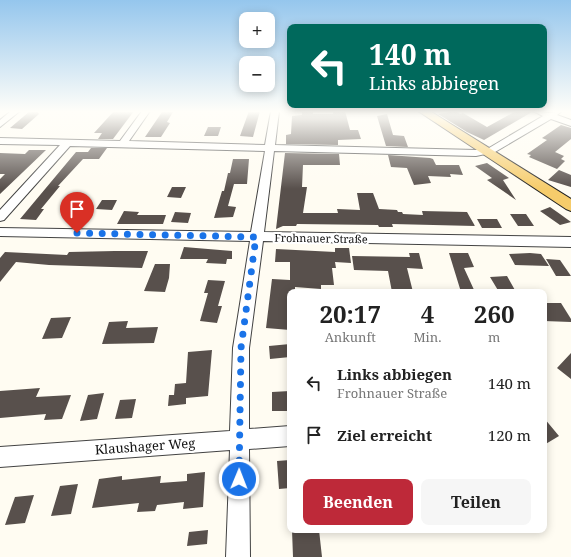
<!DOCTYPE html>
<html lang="de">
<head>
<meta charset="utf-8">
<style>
	body { margin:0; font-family:"Noto Serif",serif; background:#f6f6f6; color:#222; height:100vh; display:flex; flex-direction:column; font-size:15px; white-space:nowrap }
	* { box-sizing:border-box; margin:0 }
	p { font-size:13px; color:#767676 }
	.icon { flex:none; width:22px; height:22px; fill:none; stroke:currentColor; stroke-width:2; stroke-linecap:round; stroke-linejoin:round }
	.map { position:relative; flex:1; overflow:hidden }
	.drawer { position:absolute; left:287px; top:289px; width:260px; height:244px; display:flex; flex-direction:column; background:#fff; border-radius:8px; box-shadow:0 2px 10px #0003 }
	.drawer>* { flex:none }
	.top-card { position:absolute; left:287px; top:24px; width:260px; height:84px; border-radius:8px; box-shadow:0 2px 10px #0003; background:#00695c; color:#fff; overflow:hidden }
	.controls { position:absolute; left:239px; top:12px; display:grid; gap:8px }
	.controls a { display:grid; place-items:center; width:36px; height:36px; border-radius:8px; background:#fff; box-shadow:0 2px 10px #0003; font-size:20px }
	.pin { position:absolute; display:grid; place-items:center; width:34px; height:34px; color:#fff; margin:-41px -17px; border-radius:50% 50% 50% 0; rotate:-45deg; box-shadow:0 0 4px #0007 }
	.pin .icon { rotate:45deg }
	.me { position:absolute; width:44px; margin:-22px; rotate:1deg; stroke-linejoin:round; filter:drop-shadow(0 0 3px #0008) }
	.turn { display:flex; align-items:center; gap:14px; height:84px; padding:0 16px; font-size:18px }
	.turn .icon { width:52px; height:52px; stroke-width:2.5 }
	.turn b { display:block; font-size:28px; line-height:34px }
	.eta { display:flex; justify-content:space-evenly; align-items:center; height:68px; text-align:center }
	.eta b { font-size:24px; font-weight:700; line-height:28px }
	.action { display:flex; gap:8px; margin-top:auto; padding:8px 16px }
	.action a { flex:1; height:46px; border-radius:8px; background:#be2939; color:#fff; font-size:16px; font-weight:700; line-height:46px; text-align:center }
	.action a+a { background:#f6f6f6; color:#222 }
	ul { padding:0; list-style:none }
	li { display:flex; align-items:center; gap:12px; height:52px; padding:0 16px }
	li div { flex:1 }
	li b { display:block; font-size:15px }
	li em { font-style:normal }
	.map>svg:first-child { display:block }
	.building { fill:#58504c }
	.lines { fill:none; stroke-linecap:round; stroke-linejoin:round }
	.minor-casing { stroke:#434343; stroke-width:2 }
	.major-casing { stroke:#212121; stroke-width:2 }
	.minor { fill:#fff; fill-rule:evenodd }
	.major { fill:#f6cc6b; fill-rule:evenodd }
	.route { stroke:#1a73e8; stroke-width:7; stroke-dasharray:0 12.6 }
	.labels { text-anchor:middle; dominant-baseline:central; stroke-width:4; stroke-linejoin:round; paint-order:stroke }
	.street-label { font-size:11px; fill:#101010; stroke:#fff }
	.near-street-label { font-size:13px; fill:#101010; stroke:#fff }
</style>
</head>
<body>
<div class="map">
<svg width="571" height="557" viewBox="0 0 571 557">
	<rect width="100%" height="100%" fill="#fffcf2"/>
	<path class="building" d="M30,111H37L39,114L22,129L10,128Z
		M114,111H134L113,139H98L102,133H94Z
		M249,111H260L253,137L240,136Z
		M302,111H313V114H333V111H345L350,130H358L361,139L338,140V145L286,144V135L291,134L292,116L302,115Z
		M456,111L460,114L463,113L487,127L516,111L532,112L484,140L467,132L438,114Z
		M162,112H173L167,122L170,123L161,137H145Z
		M387,114L393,135L404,136L408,147L386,146L377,116Z
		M561,125L571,128V139L555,152L564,156L561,159L565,161L557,169L529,157L531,155L527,154L547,140L542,138L545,136Z
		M208,127H221L218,136H204Z
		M91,148H107L99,159H83L58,186H60L41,209H44L36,220L20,219L76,152H88Z
		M29,150H46L0,194V179L5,174H0V153L25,154Z
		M285,153L339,154L340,165H303L302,187H307L303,213H338L337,209L360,210L357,193H373L379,209L397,210L398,212H402L403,214L423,215L422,211L467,212L475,226L392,224L393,227H379L378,225L297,224L296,226H283L276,229Z
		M388,155L430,158L433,159L436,165H459L463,175L450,174L451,177L428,176L431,183L414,185L407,168L391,167Z
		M233,159H249L247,184H234L228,206L236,207L233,217L214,218L222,191H224L228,173H230Z
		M487,163L509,178L503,180L516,200L487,180L492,178L475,166Z
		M559,170L571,175V187L548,180Z
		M172,187H186L181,198L167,197Z
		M102,200H117L112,210L96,209Z
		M73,204L88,205L82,214L66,213Z
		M550,207L560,214L571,222L560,225L540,211Z
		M124,211L139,212L137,215H166L163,224H117Z
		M175,212L191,213L188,223L171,222Z
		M510,214H526L534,226H518Z
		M477,219H497L502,228H482Z
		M184,247L232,251V259H227L226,264L206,263L208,259H180Z
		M335,248H349L351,263L335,262L336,268H332L334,285H321V289L295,287V292H290V330L266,328L272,279L290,280V262H275L276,249L335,252Z
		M115,251H148L142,268L49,265L16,262L0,282V258L5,252L67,255L69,252Z
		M409,253H419L423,269L407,268L413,292H392L388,271L354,270L352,256L410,257Z
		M449,253H468L474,267L464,268L475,292H461Z
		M530,253L541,254L549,266L515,265L509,254Z
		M546,259L560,260L571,276H556Z
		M155,264H170L169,278L165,292L144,291Z
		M507,276L516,292H499L490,277Z
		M208,280L225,281L218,306H222L217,323L200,321L208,293H204Z
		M544,303H561L571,319V322L544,321Z
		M71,317L62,338L42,339L51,318Z
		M128,321L126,328L158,327L154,343L102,344L109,322Z
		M290,344V357L270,359L269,346Z
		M212,350L208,396L186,398V404L168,406L169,395H174L175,384L186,383L188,352Z
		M571,353V379L557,368Z
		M40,388L36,397L71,395L62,419L44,420L46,414L0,418V391Z
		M290,391V411H272V392Z
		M104,393L97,419L80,421L88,395Z
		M136,399L132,418L115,419L120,400Z
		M544,418L559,436L544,445Z
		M290,460V488L279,489L277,461Z
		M205,472L203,507L183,509L184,502L157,505L155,511L137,512L139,503L92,508L99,479L122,476V480L161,476L160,483L187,481V474Z
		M78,484L71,514L51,516L60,486Z
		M34,495L25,523L5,525L15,497Z
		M208,530L207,544L187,546L189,532Z
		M292,530H319L322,557H293Z"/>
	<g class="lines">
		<g class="minor-casing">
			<path id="minor" d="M11,111H20L0,127V120Z
				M142,111H150L129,141L265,145L271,111H279L275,145L476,150L489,148L543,116L533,111L549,113L562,111L557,115L571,120V126L551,119L495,152L476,156L274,151L264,232L571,237V247L263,241L249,348V429L290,426V446L249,449L250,557H226L230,450L0,467V447L230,431L233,348L250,241L0,236V228L251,232L265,151L70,146L4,220L0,221V210L60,145L0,144V138L120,141Z"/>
		</g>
		<g class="major-casing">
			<path id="major" d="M418,111H430L571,199V211L566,209Z"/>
		</g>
		<use href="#minor" class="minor"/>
		<use href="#major" class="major"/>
	</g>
	<linearGradient id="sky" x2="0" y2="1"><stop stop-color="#95c6ed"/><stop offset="0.59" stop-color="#fffef9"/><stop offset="1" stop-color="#fffef9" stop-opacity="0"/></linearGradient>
	<rect width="571" height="189" fill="url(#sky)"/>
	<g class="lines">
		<path class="route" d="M77,233L256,237L241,348L239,479"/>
	</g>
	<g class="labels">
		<g class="street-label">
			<text transform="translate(321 238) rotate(1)">Frohnauer Straße</text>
		</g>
		<g class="near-street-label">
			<text transform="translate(145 446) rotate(-4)">Klaushager Weg</text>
		</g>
	</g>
</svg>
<div class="controls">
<a>+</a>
<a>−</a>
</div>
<div class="pin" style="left:77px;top:233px;background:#d93025"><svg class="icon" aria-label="arrive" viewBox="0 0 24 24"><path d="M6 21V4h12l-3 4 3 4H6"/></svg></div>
<svg class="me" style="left:239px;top:479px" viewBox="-20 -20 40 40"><circle r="17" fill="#1a73e8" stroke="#fff" stroke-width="3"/><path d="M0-11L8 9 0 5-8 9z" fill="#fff"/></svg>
<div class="top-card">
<div class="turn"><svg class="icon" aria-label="left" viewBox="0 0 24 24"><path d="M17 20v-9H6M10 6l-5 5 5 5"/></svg><div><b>140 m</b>Links abbiegen</div></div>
</div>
<section class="drawer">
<div class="eta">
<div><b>20:17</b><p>Ankunft</p></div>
<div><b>4</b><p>Min.</p></div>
<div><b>260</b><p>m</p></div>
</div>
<ul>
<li><svg class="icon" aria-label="left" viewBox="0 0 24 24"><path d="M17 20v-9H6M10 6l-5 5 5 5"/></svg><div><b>Links abbiegen</b><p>Frohnauer Straße</p></div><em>140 m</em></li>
<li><svg class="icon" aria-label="arrive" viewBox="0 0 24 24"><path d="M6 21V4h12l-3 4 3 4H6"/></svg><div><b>Ziel erreicht</b></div><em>120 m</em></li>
</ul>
<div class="action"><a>Beenden</a><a>Teilen</a></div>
</section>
</div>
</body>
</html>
